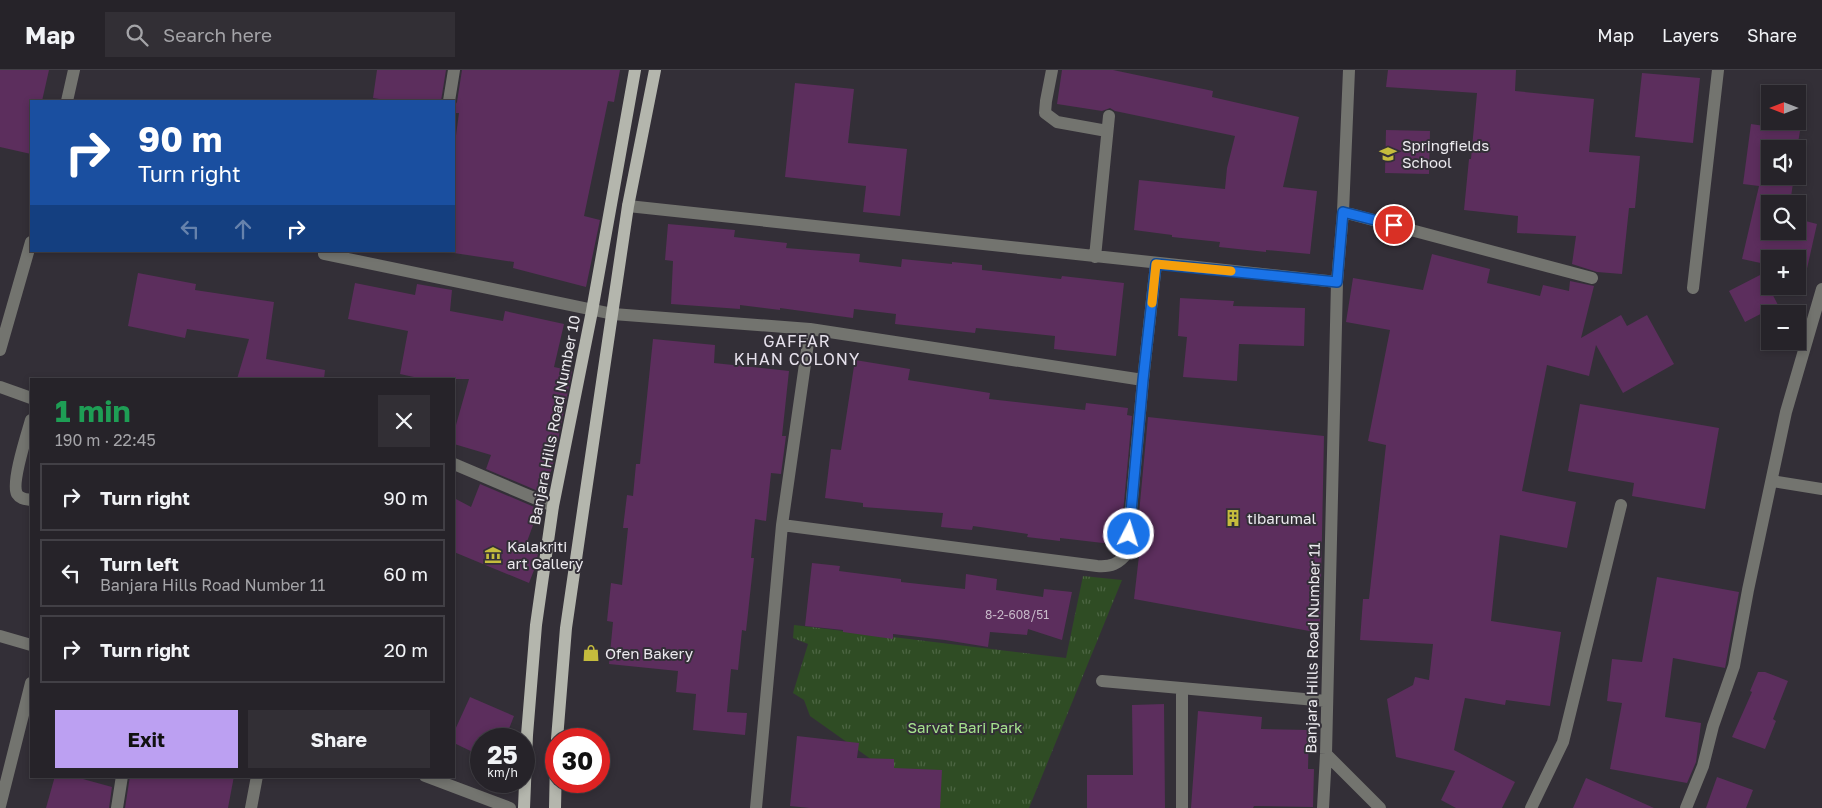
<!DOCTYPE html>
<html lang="en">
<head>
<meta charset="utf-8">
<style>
	body { margin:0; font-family:"Golos Text",sans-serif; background:#322f35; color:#f1f3f6; height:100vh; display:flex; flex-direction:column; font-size:19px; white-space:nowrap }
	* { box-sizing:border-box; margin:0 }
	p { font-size:16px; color:#a4a4a8 }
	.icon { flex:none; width:28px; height:28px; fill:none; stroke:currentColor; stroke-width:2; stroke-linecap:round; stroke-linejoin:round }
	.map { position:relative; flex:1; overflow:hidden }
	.panel { position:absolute; left:30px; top:308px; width:425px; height:400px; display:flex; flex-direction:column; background:#262329; border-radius:0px; box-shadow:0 2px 8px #0003,0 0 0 1px #424046 }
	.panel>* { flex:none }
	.hud { position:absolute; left:30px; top:30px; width:425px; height:152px; border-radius:0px; box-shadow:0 2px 8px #0003,0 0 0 1px #424046; background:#1a4fa0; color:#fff; overflow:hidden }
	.needle { width:32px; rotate:270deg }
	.controls { position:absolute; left:1761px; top:15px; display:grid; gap:10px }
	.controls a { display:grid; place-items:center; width:45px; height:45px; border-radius:0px; background:#262329; box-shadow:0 2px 8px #0003,0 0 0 1px #424046; font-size:25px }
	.speed { position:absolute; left:470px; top:658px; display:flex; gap:10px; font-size:25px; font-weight:700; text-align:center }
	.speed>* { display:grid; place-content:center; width:65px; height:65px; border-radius:50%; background:#262329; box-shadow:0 2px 8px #0003,0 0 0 1px #424046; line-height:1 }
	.speed small { font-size:12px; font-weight:400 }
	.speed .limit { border:8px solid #d22; background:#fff; color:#111 }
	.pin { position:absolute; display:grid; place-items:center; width:42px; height:42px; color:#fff; margin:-21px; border:2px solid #fff; border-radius:50%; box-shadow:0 1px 5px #0007 }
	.me { position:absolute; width:55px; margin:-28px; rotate:5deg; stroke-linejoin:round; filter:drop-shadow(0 0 4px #0008) }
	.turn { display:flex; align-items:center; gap:18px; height:105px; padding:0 25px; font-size:22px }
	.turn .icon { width:65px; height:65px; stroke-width:2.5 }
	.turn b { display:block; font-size:35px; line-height:42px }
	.lanes { display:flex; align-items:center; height:48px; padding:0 25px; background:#0003; justify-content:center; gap:25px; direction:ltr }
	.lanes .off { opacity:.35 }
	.round { display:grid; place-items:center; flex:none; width:52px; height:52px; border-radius:0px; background:#322f35 }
	.overview { display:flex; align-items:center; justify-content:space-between; height:85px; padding:0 25px }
	h1 { font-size:30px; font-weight:700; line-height:38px; color:#1e9e55 }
	.cta { display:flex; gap:10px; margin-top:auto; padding:10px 25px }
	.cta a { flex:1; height:58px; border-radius:0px; background:#bca0f2; color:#111; font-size:20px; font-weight:700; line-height:58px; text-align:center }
	.cta a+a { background:#322f35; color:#f1f3f6 }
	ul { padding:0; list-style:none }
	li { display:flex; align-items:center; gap:15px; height:68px; margin:0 10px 8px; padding:0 15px; border:2px solid #424046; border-radius:0px }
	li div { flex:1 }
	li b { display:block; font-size:19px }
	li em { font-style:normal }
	header { display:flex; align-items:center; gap:30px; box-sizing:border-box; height:70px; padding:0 25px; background:#262329; border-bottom:1px solid #424046 }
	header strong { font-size:24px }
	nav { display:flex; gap:28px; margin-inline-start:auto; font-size:18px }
	.search { width:350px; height:45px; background:#322f35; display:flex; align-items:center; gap:12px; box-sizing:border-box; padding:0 18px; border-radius:0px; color:#a4a4a8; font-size:19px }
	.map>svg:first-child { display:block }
	.park { fill:url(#park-tufts) }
	.building { fill:#5c2e5d }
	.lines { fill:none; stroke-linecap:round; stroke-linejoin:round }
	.minor { stroke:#73746f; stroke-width:12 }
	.major { stroke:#b4b6ad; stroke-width:12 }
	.route-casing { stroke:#114b97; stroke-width:12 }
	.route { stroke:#1a73e8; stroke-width:9 }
	.slow { stroke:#f59e0b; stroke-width:9 }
	.labels { text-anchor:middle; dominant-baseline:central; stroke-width:4; stroke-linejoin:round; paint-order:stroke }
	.number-label { font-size:12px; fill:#c8bbca }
	.poi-label { font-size:15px; fill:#eceaef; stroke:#332f37; text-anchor:start }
	.street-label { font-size:15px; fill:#eceaef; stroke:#332f37 }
	.park-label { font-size:15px; fill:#a5e18e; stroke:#332f37 }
	.neighbourhood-label { font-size:16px; letter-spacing:1px; fill:#e6e1ec; stroke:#332f37 }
</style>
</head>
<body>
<header>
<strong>Map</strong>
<div class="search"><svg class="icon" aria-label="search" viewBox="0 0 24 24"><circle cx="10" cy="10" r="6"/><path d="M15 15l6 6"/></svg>Search here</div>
<nav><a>Map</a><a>Layers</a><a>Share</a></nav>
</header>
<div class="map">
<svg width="1822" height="738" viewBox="0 0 1822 738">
	<defs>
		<pattern id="park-tufts" width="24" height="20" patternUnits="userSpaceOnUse" patternTransform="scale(1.25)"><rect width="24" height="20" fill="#2f4c24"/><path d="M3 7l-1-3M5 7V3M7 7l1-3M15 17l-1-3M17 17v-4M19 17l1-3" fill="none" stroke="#4d6644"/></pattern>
	</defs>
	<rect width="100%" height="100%" fill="#332f37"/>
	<path class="park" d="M1083,506L1122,510L1029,738H940L810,646L804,630L793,623L808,574L793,568L794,555L1066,588Z"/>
	<path class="building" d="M0,0H49L42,31H31V84L0,77Z
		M377,0H446L441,31H392L373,28Z
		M462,0H620L614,32L608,31L584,146L600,150L586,217L513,198L514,192L454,183V80L459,43H454V37L457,32Z
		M1062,0H1113L1213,21L1212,27L1299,47L1283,117L1317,121L1310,184L1266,180V182L1219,177L1220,172L1172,167V165L1134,160L1139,110L1225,119L1227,98L1235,66L1115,41L1110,38L1102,41L1057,34Z
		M1388,0H1516L1515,21L1594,29L1589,82L1640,86L1635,138H1629L1622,204L1597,202L1572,194L1576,166L1517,163L1518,146L1464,140L1469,89H1471L1477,23L1386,17Z
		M1642,3L1700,8L1693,73L1635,67Z
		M795,13L854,19L848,73L907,79L900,146L863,142L866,116L785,107Z
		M1751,54L1800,61L1797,79H1770V106H1794L1790,134H1770V161H1798V149L1817,154L1806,203L1798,201V189H1770V195L1742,189L1759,116L1743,114Z
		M1386,60L1430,61L1429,104L1385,103Z
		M668,154L735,160L734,167L787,173L786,178L860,184L859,192L901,197L902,189L952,194V192L982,195V200L1061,209L1062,206L1124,213L1116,286L1054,279L1055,266L976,258L975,263L895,254L896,244L854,239L853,248L780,238V240L740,235V239L671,234L673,191L665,190Z
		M1432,184L1490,199L1487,213L1540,226L1543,215L1569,221L1570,211L1594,216L1581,268L1621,245L1627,256L1647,245L1674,294L1623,323L1596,275L1589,306L1547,295L1522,421L1576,432L1567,478L1500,465L1491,551L1561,562L1550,636L1506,630L1505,635L1465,628L1454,680L1515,712L1502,738H1456L1441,730L1455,701L1396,687L1387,629L1413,615L1415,607L1429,610L1433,574L1360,570L1363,529H1369L1386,375L1368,371L1390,260L1346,252L1353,208L1423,220Z
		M138,203L196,214L195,220L274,232L266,289L325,300L324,309H237L249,269L187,259L185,268L128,256Z
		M1762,204L1778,235L1745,252L1729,221Z
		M355,213L415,225L417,214L452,220L450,241L503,251L505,241L564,254L554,297L572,301L554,390L545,424L486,399L491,385L454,374V362L469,309H423L400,304L408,261L348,249Z
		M1180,228L1234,231L1233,236L1305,238L1304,276L1239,274L1237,311L1183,307L1187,267L1178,266Z
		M653,269L715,275L714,293L789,301L782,366H786L781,404L771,403L766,451L755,449L751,488H754L746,561L742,560L738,600L731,599L727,642L747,643L745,665L693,660L696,624L676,622L678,601L609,594L613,552L607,551L611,513L622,515L628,458H623L627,425L633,426L636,394H640Z
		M855,290L910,299L908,310L990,323L989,329L1085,340L1086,333L1128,338L1127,345L1132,346L1120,475L1060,468V471L1027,467L1028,464L973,456L972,460L941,457L943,443L863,437V433L825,428L831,379L841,380Z
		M1580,334L1719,358L1705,439L1632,426L1634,413L1568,401Z
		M1148,347L1324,366L1320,563L1134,529L1140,477L1136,476Z
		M480,414L539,439L525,477L538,483L536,495L529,513L454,482V428L471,437Z
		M812,493L840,496L839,501L901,509V512L965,519L966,504L997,509L996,520L1043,527L1044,519L1072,522L1062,570L1028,559L1027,565L990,562L988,577L945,570L893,564V569L843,562V560L805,556Z
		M1657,507L1739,522L1725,598L1673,588L1665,647L1701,653L1696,692L1687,713L1610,699L1622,633L1607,631L1612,589L1642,592Z
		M1758,602H1765L1788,611L1773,649L1776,651L1765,679L1732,667L1752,622L1750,621Z
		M470,627L514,646L505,669H481V686L454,673V662Z
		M1164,634L1165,738H1087V705H1133L1132,635Z
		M1198,641L1262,647L1261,659L1309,660L1308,699H1314L1313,737L1254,736L1253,738H1191Z
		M797,666L859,673L857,688L894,689V698L942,700L940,738H810L790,736Z
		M55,706H72L112,717L109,738H46Z
		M130,706H234L228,738H125Z
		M1717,707L1753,720L1746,738H1706Z
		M1586,708L1616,721L1654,738H1573Z"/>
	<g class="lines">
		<path class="minor" d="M1052,0L1046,31L1045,43L1057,52L1107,61
			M67,31L74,0
			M449,31L454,0
			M628,136L1337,212
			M1343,142L1592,208
			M324,184L613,244L810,259L1143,310
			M1095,187L1109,46
			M1693,218L1718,0
			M0,280L31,172
			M0,317L31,328
			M31,350C27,364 11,413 17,424C20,429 26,429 31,430
			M454,394L553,436
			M1772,411L1822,419
			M782,455L1097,496C1111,497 1119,494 1127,483L1143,310L1156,194
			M0,566L31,575
			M1102,611L1327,631
			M1326,684L1380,738
			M425,706L510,738
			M0,736L31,613
			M117,738L122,706
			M251,738L257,706
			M756,738L782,455L810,259
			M1182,738V619
			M1323,738L1326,684L1337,212L1343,142L1349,0
			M1531,738L1563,672L1621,435
			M1686,738L1703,696L1713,656L1734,596L1748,520L1786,342L1822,219"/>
		<path class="major" d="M557,669L566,558L583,441L628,136L655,0
			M524,738L527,665L536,555L553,436L592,241L635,0
			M555,738L556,692"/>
	</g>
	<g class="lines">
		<g class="route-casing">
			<path id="route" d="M1129,464L1143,310L1156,194L1337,212L1343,142L1394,155"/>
		</g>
		<use href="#route" class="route"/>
		<path class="slow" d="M1152,233L1156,194L1231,201"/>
	</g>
	<defs>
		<g id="school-bare" transform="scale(1.35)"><path d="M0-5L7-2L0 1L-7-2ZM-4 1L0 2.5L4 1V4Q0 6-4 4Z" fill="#c5bc3d" stroke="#332f37" stroke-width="2.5" paint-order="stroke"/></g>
		<g id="building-bare" transform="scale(1.35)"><path d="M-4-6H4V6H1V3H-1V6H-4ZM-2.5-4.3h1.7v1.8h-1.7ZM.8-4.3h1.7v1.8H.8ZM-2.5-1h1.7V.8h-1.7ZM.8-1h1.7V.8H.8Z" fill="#c5bc3d" stroke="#332f37" stroke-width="2.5" paint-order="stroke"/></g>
		<g id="museum-bare" transform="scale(1.35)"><path d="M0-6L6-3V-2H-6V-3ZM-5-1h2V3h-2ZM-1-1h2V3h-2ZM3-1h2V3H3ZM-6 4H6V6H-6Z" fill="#c5bc3d" stroke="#332f37" stroke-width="2.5" paint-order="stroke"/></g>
		<g id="shop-bare" transform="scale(1.35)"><path d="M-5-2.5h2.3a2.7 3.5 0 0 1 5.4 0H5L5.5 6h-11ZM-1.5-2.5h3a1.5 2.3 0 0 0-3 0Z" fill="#c5bc3d" stroke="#332f37" stroke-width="2.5" paint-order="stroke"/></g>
	</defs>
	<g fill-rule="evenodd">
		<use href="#school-bare" x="1388" y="84"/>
		<use href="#building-bare" x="1233" y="448"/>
		<use href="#museum-bare" x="493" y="485"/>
		<use href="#shop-bare" x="591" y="583"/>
	</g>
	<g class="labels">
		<g class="number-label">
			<text x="1017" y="544">8-2-608/51</text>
		</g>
		<g class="poi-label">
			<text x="1402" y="75">Springfields<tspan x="1402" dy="17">School</tspan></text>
			<text x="1247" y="448">tibarumal</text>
			<text x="507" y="476">Kalakriti<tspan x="507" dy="17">art Gallery</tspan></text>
			<text x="605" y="583">Ofen Bakery</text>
		</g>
		<g class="street-label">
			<text transform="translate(554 350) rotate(-79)">Banjara Hills Road Number 10</text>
			<text transform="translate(1312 578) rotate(-89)">Banjara Hills Road Number 11</text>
		</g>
		<g class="park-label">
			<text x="965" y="657">Sarvat Bari Park</text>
		</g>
		<g class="neighbourhood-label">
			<text x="797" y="271">GAFFAR<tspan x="797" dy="18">KHAN COLONY</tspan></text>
		</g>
	</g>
</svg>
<div class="controls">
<a><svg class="needle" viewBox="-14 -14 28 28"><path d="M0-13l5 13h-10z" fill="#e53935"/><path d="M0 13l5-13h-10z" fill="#a4a4a8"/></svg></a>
<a><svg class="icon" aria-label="sound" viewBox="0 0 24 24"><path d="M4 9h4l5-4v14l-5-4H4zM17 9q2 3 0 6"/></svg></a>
<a><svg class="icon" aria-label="search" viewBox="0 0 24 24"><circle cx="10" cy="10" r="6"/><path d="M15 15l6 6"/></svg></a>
<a>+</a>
<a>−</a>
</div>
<div class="speed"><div>25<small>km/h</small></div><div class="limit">30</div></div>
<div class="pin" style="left:1394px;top:155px;background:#d93025"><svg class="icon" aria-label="arrive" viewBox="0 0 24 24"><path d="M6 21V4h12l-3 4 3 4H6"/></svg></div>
<svg class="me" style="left:1129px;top:464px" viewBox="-20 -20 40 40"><circle r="17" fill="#1a73e8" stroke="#fff" stroke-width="3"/><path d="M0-11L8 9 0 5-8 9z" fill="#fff"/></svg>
<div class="hud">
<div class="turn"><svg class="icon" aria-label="right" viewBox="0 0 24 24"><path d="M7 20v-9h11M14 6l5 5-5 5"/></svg><div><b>90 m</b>Turn right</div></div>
<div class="lanes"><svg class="icon off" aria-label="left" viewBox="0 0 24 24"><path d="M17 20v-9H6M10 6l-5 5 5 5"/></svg><svg class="icon off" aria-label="ahead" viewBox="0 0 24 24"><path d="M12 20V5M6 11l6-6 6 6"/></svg><svg class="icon" aria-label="right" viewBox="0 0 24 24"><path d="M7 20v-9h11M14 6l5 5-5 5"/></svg></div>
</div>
<section class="panel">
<div class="overview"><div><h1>1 min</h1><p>190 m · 22:45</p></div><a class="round"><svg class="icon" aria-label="close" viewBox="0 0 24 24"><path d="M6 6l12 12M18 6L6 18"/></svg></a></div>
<ul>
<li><svg class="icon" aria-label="right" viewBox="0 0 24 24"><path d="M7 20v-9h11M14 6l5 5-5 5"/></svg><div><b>Turn right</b></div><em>90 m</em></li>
<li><svg class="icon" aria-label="left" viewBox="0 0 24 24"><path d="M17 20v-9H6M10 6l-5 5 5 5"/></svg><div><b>Turn left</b><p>Banjara Hills Road Number 11</p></div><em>60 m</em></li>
<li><svg class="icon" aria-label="right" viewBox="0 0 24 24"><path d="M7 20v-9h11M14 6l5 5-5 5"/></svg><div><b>Turn right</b></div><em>20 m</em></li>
</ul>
<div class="cta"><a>Exit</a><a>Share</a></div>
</section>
</div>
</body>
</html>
